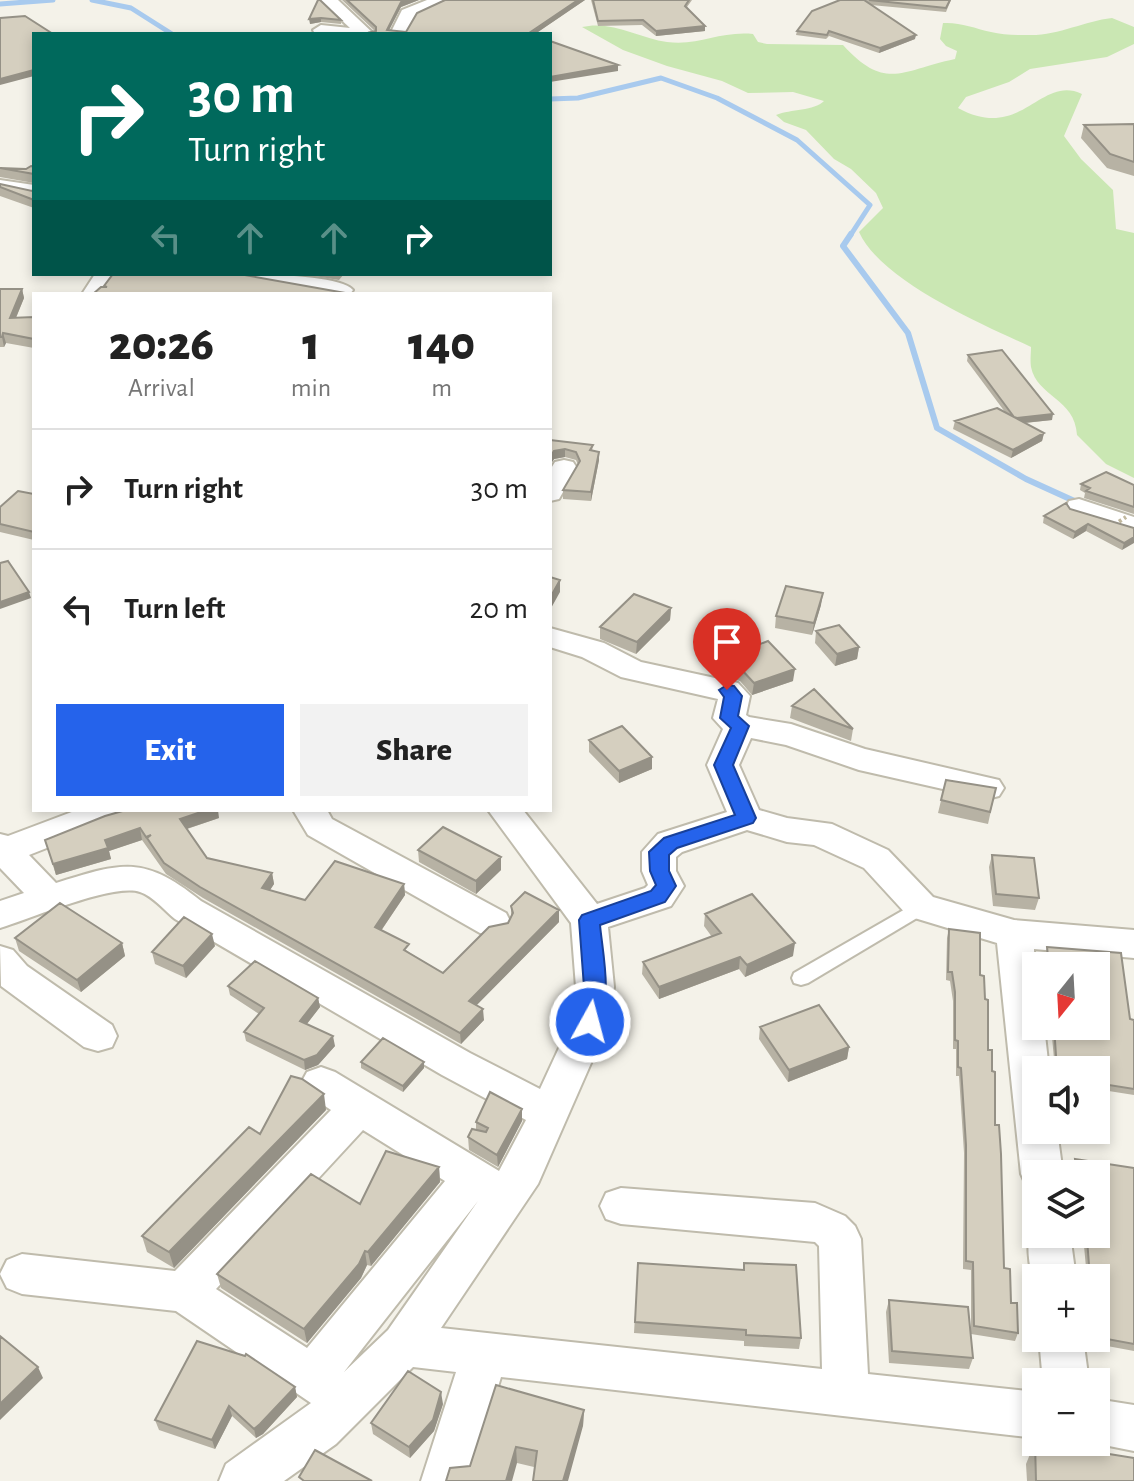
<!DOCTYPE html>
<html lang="en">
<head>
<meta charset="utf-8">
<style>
	body { margin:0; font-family:"Alegreya Sans",sans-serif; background:#f2f2f2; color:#222; height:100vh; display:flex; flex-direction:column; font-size:30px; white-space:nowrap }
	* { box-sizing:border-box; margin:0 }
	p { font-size:26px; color:#767676 }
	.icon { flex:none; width:44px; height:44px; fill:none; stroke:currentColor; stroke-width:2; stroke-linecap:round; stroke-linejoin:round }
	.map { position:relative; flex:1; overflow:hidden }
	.drawer { position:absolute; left:32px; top:292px; width:520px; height:520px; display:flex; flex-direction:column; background:#fff; border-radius:0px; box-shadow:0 4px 12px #0003 }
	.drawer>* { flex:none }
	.hud { position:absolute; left:32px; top:32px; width:520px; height:244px; border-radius:0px; box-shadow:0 4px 12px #0003; background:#00695c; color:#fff; overflow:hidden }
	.needle { width:52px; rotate:198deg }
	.tools { position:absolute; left:1022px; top:952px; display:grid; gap:16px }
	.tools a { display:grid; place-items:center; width:88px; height:88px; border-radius:0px; background:#fff; box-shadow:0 4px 12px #0003; font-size:40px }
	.pin { position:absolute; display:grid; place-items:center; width:68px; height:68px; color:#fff; margin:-82px -34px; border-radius:50% 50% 50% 0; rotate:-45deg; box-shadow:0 0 8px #0007 }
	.pin .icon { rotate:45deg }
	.me { position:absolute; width:88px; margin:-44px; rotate:7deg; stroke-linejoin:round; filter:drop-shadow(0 0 6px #0008) }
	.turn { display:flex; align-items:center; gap:28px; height:168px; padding:0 24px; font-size:36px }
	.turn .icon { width:104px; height:104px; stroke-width:2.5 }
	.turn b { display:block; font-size:56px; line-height:68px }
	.lanes { display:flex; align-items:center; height:76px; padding:0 24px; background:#0003; justify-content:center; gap:40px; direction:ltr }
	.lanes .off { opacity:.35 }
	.eta { display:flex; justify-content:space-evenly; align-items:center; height:136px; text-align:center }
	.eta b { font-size:48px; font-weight:800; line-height:56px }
	.cta { display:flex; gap:16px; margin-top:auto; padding:16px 24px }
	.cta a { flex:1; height:92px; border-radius:0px; background:#2563eb; color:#fff; font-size:32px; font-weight:800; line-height:92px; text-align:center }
	.cta a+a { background:#f2f2f2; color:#222 }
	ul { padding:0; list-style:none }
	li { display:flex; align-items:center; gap:24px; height:120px; padding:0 24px; border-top:2px solid #e0e0e0 }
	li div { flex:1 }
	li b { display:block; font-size:30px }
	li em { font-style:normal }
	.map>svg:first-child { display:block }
	.green { fill:#cae7b3 }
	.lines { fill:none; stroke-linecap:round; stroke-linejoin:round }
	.stream-far1 { stroke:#a8caee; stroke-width:5 }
	.stream { stroke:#a8caee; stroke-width:6 }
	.service-casing { stroke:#bfbbac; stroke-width:4 }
	.minor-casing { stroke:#bfbbac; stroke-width:4 }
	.service { fill:#fff; fill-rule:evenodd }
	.minor { fill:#fff; fill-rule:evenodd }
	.path-bridge { stroke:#c1b89d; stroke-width:4; stroke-dasharray:3 3; stroke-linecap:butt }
	.wall { fill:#b7b2a4 }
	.shaded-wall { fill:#959186 }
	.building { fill:#d5cfbf; stroke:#959186; stroke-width:2 }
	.route { fill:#2563eb; stroke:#184099; stroke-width:2 }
</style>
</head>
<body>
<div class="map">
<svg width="1134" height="1481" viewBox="0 0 1134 1481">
	<rect width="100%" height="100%" fill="#f4f2e9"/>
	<path class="green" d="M1112,18L1134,27V44L1107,57L1030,69L1009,82L966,97L958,108C1022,143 1040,74 1082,94L1064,136L1081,159L1113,190L1116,229L1134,233V478L1106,464L1077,435C1075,398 1037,397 1031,367C1030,361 1031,353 1031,347C982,324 882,282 859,232L883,208L876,193L851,169L834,159L806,130L784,122L776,115C791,109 814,111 824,101L793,92L748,93L722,81L667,66L623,50L582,27C611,20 639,38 667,42C700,46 719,31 753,34L758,42L767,44L843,45C886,92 902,70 955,59L957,51L946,46L940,39L943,23C960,22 974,28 991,32C1002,35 1016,35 1028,35C1058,36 1084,21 1112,18Z"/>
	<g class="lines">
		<path class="stream-far1" d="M92,0L131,8L172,34
			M0,4L53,0
			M550,99L578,98L661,78L717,98L797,140L870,205L850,236"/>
		<path class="stream" d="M851,234L843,246L908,333L937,428L1026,479L1081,504"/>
		<g class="service-casing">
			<path id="service" d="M921,900L927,902L930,907L927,912L808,983L801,985L794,983L792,978L794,973Z"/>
		</g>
		<g class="minor-casing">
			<path id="minor" d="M320,0H338L374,34H315L313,30L321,25L350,28Z
				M427,0H449L415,16L406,34H390L402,10Z
				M0,180L34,185V197L0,192Z
				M95,274H117L104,294H82Z
				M231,274C254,274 340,274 353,290L350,294H325L242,281Z
				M564,460L573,462L577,468L559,499L550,501V470L555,462Z
				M1079,499L1134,517V534L1069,513L1066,507L1069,501Z
				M550,628L604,643L641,662L738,683L750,696L746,715L749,717L791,724L865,749L999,780L1004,788L999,796L987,799L859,770L786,745L751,738L739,765L759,810L787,818L832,824L888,850L933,897L1014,920L1134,930V958L1034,949L1036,1026H1044L1049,1070H1036V1130H1057L1063,1174H1036V1190L1027,1187L1021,1174L997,943L908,916L864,868L814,845L787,842L747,830L682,852L676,857V871L684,886L671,906L608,927L614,987L609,1022L538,1184L441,1328L822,1369L819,1246L815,1242L621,1224L606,1219L600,1206L606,1193L621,1188L815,1203L845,1216L855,1226L861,1239L868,1374L1036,1392V1438L501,1377L469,1481H421L456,1372L413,1367L336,1444L284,1481H219L226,1464L311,1403L176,1311L22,1294L7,1288L0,1274L7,1260L22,1254L175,1271L331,1110L307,1094L301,1083L307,1072L321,1067L335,1072L499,1171L526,1120L442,1075L175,919C165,911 153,896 140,892C113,883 30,919 0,928V901L24,893L0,868V834L8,836L77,810H128L123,818L29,855L56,883C123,862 144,855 201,901L470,1053L540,1089L571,1022L576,987L571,923L488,810H523L597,904L645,888L648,885L642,871V852L658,834L727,812L707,765L723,729L713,718L718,699L621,677L582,657L550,647ZM363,1130L445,1181L307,1348L216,1289ZM478,1201L388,1330L344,1372Z
				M293,810H327L332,819L506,913L511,923L506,933L493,936L480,933L308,835Z
				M0,946L13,950L27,966L112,1025L117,1036L112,1047L98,1051L84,1047L1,986Z
				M1036,1220V1234H1070L1076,1278H1036V1286C1028,1268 1024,1235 1036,1220Z
				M1039,1338H1083L1089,1382H1043Z
				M1096,1399L1134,1405V1451L1089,1442H1096Z"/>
		</g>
		<use href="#service" class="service"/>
		<use href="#minor" class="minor"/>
		<path class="path-bridge" d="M1114,525L1126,517"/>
	</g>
	<path class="wall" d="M318,0L341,20V24L321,22L310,24Z
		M342,0H419L401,7L389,30L406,32L445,0H585L535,34H371V32L375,31Z
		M591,0H692L687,7L705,31L656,36L642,25L598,26Z
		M840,0H951L946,12L871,5L915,39L879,53L829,36L826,39L796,35L797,31Z
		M1134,124V176L1107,168L1081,138L1084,125Z
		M34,167V183L0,177V168L26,169Z
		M0,184L32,191L34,189V208L0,196Z
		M302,274H344L339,280Z
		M0,289H22L24,298L16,318L34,317V348L6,343L4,347H0Z
		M968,355L1052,420L1025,423L1044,433L1042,441L1011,458L953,429L955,421L1005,412L967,361Z
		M550,440L593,445L592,451L599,460L591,501L563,499V490L578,465L576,460L565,457L554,459L550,465Z
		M1081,484L1134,485V514L1084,498L1085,493L1080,490Z
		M34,494V540L0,532V507Z
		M1070,509L1134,528L1122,550L1086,531L1073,539L1043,523L1044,516Z
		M821,605L812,635L775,628L776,616Z
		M671,608L670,620L636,654L600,639V627Z
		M816,631L859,647L857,659L835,666L815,643Z
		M724,658L793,681L752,695L740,681L729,678L723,670Z
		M792,706L853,729L851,741L790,718Z
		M589,740L652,757V769L619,783L589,752Z
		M946,780L996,788L988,824L938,813Z
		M219,818L187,829L207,858L272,873L274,884L270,890L305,900L404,884L405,895L381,931L410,953L443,973L508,923L511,917V906L559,922L476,1005L484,1020L461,1044L203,898L166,874L142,840L109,851L111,859L56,875L45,840Z
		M418,850L501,857V870L476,894L419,862Z
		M992,855L1039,898L1035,910L993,906L989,867Z
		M705,914L793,956L745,977L739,969L659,999L642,974L643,962L712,937L704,926Z
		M949,929L980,975L985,999L988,1050L992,1071L1004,1268L1018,1333L1015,1341L971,1334V1270L963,1269L964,1153L959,1076H956V1049H953V1001L950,981L946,980L947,938Z
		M15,938L122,943L125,956L81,992L19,951Z
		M215,946L186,978L155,964L152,952Z
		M1047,947L1121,953L1130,1019L1134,1020V1095L1096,1089V1070H1055L1051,1026H1096V966H1047L1046,953Z
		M228,986L318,998L320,1007L307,1024L335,1046L318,1065L305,1070L246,1041L244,1032L259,1014L230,995Z
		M760,1027L849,1047L847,1059L788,1082L759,1039Z
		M361,1062L424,1068L403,1092L361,1068Z
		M326,1110L174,1268L147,1252L142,1236L260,1134Z
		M522,1121L498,1167L469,1150L468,1137L476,1130V1122Z
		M1075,1159L1134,1168V1351L1091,1343V1338H1096V1278H1087L1084,1246H1081L1080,1234H1096V1174H1073L1072,1166Z
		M439,1167L440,1182L371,1266L367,1265L361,1278L307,1343L221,1288L217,1274Z
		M638,1263L743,1270L744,1263L801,1338L799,1349L744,1346V1341L634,1333Z
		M889,1300L973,1358L969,1369L889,1363L886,1312Z
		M245,1356L295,1387L297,1397L263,1434L256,1438L232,1416L215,1449L159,1430L155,1420Z
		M443,1404L434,1431L410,1458L373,1434L371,1423Z
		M584,1410L583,1426L534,1467L517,1463L470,1466Z
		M1035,1442L1134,1481H1027L1026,1464Z"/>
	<path class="shaded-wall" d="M407,0H419L401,7L387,34V30L401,2Z
		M578,0H585L535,34H529Z
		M321,18V22L310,24L309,19Z
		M705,26V31L656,36V31Z
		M916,35L915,39L879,53L880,48Z
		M618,65V71L550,82V77Z
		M34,70V76L0,85V79Z
		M22,289L24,298L12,327L10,318Z
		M3,333L6,343L4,347L2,337Z
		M1053,414L1052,420L1014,424L1015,419Z
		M1044,433L1042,441L1011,458L1013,450Z
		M565,449V457L554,459L550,465V457L554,451Z
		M599,452V460L591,501V492Z
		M1088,524L1086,531L1073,539L1075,532Z
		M1134,537V543L1122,550L1124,543Z
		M560,580V592L550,610V598Z
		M29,592L31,598L0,609V602Z
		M823,593L821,605L812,635L814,623Z
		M671,608L670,620L636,654L637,642Z
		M859,647L857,659L835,666L837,654Z
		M795,669L793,681L752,695L754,683Z
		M652,757V769L619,783V771Z
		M207,810H218L219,818L183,830L180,819Z
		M140,828L142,840L109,851L111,859L56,875L53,864L105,840Z
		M501,857V870L476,894V881Z
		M272,873L274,884L264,899L262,888Z
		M404,884L405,895L376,938L375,927Z
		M559,910V922L470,1012L469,1001Z
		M212,934L215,946L186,978L183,966Z
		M122,943L125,956L81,992L77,980Z
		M795,943L793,956L745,977L747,965Z
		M740,957L739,969L659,999V987Z
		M318,998L320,1007L302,1030L300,1021Z
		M483,1009L484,1020L461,1044L460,1033Z
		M333,1036L335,1046L318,1065L305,1070L304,1060Z
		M849,1047L847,1059L788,1082L789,1070Z
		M424,1062V1068L403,1092V1086Z
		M324,1094L326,1110L174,1268L169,1252Z
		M522,1109V1121L498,1167L497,1155Z
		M439,1167L440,1182L371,1266L368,1252Z
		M365,1251L367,1265L361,1278L307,1343L304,1329Z
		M38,1367L43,1378L0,1420V1404Z
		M295,1387L297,1397L263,1434L256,1438L254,1429Z
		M441,1392L443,1404L434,1431L410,1458L409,1447Z
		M229,1406L232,1416L215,1449L212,1440Z
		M584,1410L583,1426L568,1481H563Z
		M516,1447L517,1463L512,1481H506Z"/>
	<path class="building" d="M318,0H320L341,20L321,18L309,19Z
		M347,0H407L401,2L387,30L406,32L417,13L445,0H578L529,33L531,34H376L371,32L376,31V27Z
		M593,0H689L685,6L705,26L656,31L643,20L598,21Z
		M840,0H864L916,35L880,48L829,31L827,35L797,31L812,11Z
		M869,0H950L946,8Z
		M25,16L53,34H34V70L0,79V18Z
		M550,41L618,65L550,77Z
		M1134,124V162L1110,154L1084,125Z
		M31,166L34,167V174L0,168L26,169Z
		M0,184L32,191L34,189V200L0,187Z
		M113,274H239L351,294H93L101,287H107L104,286Z
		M0,289H22L10,318L34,317V339L3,333L2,337H0Z
		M1002,350L1053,414L1017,418L1014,417L968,355Z
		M997,408L1044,433L1013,450L955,421Z
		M550,440L593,445L590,450L599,452L591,492L563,490L580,461L576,452L565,449L554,451L550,457Z
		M1106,472L1134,485V507L1086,491L1090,488L1081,484Z
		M18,491L34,494V532L0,524V507Z
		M1066,503L1070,509L1134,528V537L1124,543L1088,524L1075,532L1044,516Z
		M8,561L29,592L0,602V563Z
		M550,577L560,580L550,598Z
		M786,586L823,593L814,623L776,616Z
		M634,594L671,608L637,642L600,627Z
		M839,625L859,647L837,654L816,631Z
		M768,641L795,669L754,683L741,669L730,666L724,658Z
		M814,689L853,729L792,706Z
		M622,726L652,757L619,771L589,740Z
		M946,780L996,788L990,812L941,800Z
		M126,810H207L180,819L207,858L272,873L262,888L305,900L335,861L404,884L375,927L409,944L404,950L443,973L489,927L508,923L513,913L511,906L525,892L559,910L469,1001L483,1009L460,1033L200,887L164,863L147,838L151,835L146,837L140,828L105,840L108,848L53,864L45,840L105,816Z
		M443,827L501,857L476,881L418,850Z
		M992,855L1034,858L1039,898L996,894Z
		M752,894L795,943L747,965L740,957L659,987L643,962L721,933L705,914Z
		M60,903L122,943L77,980L15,938Z
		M184,917L212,934L183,966L152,952Z
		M949,929L980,933V975L984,976L985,999L988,1000V1050H992V1071L995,1072V1125H999L1001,1154L1004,1268L1010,1269L1011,1303H1017L1018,1333L974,1326L973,1262L966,1261V1145L961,1068L958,1067V1041L955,1040V992L952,972H948Z
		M1047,947L1121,953L1130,1019L1134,1020V1089L1096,1083V1070H1057L1054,1026H1096V966H1049Z
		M255,961L318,998L300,1021L333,1036L317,1055L304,1060L244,1032L264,1008L228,986Z
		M819,1005L849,1047L789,1070L760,1027Z
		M383,1038L424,1062L403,1086L361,1062Z
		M291,1076L302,1079L324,1094L169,1252L142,1236L249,1127L260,1134Z
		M490,1092L522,1109L497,1155L468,1137L472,1129L486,1132L488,1128L476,1122Z
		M386,1151L439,1167L368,1252L365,1251L359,1264L304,1329L217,1274L311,1174L360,1204Z
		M1075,1159L1134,1168V1344L1096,1337V1278H1090L1087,1239H1084V1234H1096V1174H1077Z
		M638,1263L744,1270V1263L796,1265L801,1338L746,1335V1330L635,1322Z
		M889,1300L968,1307L973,1358L892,1351Z
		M0,1336L38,1367L0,1404Z
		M197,1341L245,1356L246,1354L295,1387L260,1424L254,1429L229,1406L212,1440L155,1420Z
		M408,1371L441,1392L433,1420L409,1447L371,1423Z
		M496,1385L584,1410L563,1481H533L537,1451L516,1447L506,1481H446L450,1468L470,1466Z
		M1035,1442L1134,1458V1481H1036Z
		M315,1450L372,1481H304L299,1477Z"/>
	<path class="route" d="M727,685L734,686L742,696L738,716L749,726L733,765L756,818L753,823L677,848L669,855V871L676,886L665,902L600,925C603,956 613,999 597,1028L590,1031L582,1028L579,1022L584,987L579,920L582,915L651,891L656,885L650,871L649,852L664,838L735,815L714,765L731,728L720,718L724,697L719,690Z"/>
</svg>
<div class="tools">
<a><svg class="needle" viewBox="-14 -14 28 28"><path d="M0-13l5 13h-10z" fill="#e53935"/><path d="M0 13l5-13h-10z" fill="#767676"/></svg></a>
<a><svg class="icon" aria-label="sound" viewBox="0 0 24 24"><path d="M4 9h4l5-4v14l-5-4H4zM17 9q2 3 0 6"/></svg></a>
<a><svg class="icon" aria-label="layers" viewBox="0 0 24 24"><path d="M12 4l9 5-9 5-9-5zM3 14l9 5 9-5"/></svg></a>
<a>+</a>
<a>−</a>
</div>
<div class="pin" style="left:727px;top:690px;background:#d93025"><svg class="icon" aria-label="arrive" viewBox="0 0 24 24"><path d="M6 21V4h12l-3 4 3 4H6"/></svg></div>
<svg class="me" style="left:590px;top:1022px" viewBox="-20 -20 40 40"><circle r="17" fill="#2563eb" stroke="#fff" stroke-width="3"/><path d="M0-11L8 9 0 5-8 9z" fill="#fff"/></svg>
<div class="hud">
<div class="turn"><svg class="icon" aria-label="right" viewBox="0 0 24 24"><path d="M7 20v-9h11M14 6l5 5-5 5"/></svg><div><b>30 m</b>Turn right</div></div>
<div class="lanes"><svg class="icon off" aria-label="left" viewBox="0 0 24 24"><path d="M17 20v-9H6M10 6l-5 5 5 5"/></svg><svg class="icon off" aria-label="ahead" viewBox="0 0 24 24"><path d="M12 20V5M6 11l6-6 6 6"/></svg><svg class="icon off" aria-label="ahead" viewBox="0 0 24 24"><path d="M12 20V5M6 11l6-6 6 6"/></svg><svg class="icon" aria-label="right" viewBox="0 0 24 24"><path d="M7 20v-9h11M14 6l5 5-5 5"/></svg></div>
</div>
<section class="drawer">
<div class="eta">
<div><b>20:26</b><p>Arrival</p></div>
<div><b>1</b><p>min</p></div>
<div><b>140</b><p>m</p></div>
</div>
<ul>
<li><svg class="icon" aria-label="right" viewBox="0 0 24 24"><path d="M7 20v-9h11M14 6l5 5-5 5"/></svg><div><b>Turn right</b></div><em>30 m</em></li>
<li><svg class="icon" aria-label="left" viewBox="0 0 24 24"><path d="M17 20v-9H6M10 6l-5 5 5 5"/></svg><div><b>Turn left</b></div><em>20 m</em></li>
</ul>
<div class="cta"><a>Exit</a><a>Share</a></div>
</section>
</div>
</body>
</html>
